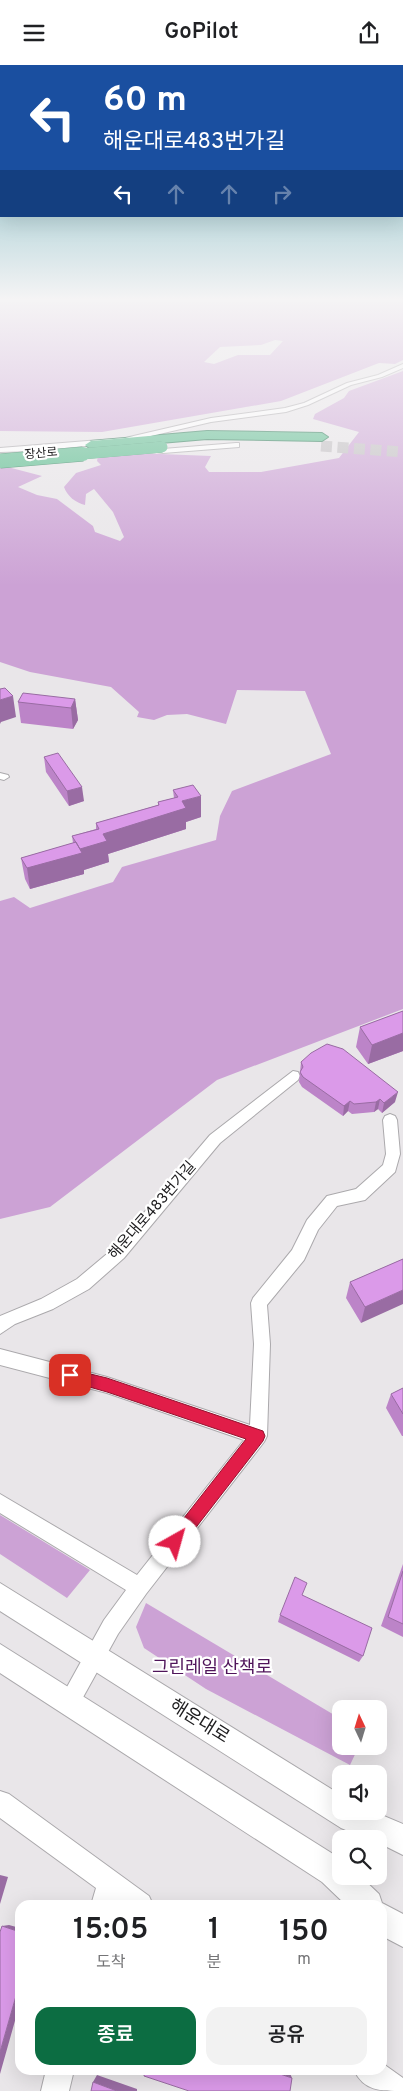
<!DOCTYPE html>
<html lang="ko">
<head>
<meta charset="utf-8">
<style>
	body { margin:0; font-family:Overpass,"Noto Sans KR",sans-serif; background:#f2f2f2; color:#202124; height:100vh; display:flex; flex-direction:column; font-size:19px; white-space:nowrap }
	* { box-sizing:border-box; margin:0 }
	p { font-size:16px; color:#757577 }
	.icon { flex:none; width:28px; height:28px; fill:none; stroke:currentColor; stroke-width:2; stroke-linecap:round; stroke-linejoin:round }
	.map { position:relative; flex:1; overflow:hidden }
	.side { position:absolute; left:15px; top:1835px; width:372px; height:175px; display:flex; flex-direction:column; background:#fff; border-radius:15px; box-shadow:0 5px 20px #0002 }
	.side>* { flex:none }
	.guide { position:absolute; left:0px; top:0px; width:404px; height:152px; box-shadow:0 5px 20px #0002; background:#1a4fa0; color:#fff; overflow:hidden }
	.needle { width:32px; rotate:356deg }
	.controls { position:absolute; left:332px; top:1635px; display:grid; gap:10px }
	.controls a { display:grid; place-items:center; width:55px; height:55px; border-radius:10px; background:#fff; box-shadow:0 5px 20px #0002; font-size:25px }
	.pin { position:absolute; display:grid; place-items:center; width:42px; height:42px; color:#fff; margin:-21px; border-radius:10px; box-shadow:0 2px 8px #0006 }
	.me { position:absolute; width:55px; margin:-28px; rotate:38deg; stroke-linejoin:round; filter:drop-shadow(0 0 4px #0008) }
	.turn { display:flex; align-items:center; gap:18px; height:105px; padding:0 20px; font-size:22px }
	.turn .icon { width:65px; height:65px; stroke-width:2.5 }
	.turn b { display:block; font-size:35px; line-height:42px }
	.lanes { display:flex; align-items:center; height:48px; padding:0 20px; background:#0003; justify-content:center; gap:25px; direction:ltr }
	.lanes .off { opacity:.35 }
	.eta { display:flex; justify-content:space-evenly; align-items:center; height:85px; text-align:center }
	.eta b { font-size:30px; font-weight:600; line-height:35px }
	.primary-button { display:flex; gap:10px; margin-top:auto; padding:10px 20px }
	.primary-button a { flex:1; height:58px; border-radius:15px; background:#0c6d42; color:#fff; font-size:20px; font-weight:600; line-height:58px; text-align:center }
	.primary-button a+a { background:#f2f2f2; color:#202124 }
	header { display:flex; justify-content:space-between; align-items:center; height:65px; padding:0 20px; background:#fff; font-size:22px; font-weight:600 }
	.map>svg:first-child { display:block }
	.green { fill:#cca2d5; fill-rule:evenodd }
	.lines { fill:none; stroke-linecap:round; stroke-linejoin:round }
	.trunk-tunnel { stroke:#c0bdc0; stroke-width:11; stroke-dasharray:11 5.5; stroke-linecap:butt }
	.minor-casing { stroke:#aba9ac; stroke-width:2 }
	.tertiary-casing { stroke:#aba9ac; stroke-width:2 }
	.secondary-casing { stroke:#aba9ac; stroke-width:2 }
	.trunk-casing { stroke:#267852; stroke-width:2 }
	.minor { fill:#fff; fill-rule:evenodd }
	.tertiary { fill:#fff; fill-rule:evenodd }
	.secondary { fill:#fff; fill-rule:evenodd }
	.trunk { fill:#56bb8b; fill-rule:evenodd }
	.trunk-bridge-far1-casing { stroke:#267852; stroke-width:11; stroke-linecap:butt }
	.trunk-bridge-casing { stroke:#267852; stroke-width:15; stroke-linecap:butt }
	.trunk-bridge-far1 { stroke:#56bb8b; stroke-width:11 }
	.trunk-bridge { stroke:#56bb8b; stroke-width:14 }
	.wall { fill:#bc84c8 }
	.shaded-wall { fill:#996ca3 }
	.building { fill:#db9ae9; stroke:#996ca3 }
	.route { fill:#e11d48; stroke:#92132f }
	.labels { text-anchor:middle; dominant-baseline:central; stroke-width:4.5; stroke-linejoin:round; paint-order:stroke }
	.far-street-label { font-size:12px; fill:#1c1b1d; stroke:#fff }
	.street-label { font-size:15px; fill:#1c1b1d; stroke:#fff }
	.near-park-label { font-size:18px; fill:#4f145a; stroke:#fff }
	.near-street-label { font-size:18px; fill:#1c1b1d; stroke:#fff }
</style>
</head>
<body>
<header><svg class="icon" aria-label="menu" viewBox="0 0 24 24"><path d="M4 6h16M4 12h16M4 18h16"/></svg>GoPilot<svg class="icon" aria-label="share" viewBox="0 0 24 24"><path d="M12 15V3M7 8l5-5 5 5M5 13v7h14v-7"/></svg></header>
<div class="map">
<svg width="403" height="2026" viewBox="0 0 403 2026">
	<rect width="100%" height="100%" fill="#e9e6e9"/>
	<path class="green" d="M0,237H403V295L395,299L379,298L281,336L102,367L0,366ZM275,275L283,276L270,290H238L214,299L204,297L220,282L261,280Z
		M403,306V944L217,1015L50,1142L0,1154V836L14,832L30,843L113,817L122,802L216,775L220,751L232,726L331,689L305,626L237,625L226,659L187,649L167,650L154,655L137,652L139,647L111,622L30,607L0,597V400L42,411L18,422L37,430L57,434L93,461L95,467L120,476L124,472L113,447L94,424L86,429L85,440C76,438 67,431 64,422L76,408L101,400L97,396L98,391L135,388L211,391L205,402L209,407H261L339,393L359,367L313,354L315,349L344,333L349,326Z
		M0,1450L90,1505L67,1533L0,1489Z
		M146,1538L341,1654V1681H359L350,1700L206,1624L144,1583L136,1562Z"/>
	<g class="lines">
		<path class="trunk-tunnel" d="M321,381L403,387"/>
		<g class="minor-casing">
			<path id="minor" d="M403,299V303L382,312L351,320L308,340L286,347L211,357L125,377L34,386L0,387V383L125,373L211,353L285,343L304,338L347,318L378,310Z
				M236,378H239V382L163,388L144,385L148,383L163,384Z
				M0,708L8,710L9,712L4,715L0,714Z
				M293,1006L298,1007L300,1011L298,1015L220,1078L124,1193L89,1224L53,1244L15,1259L0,1269V1251L41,1234L77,1214L114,1183L210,1070Z
				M390,1049L395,1051L397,1055L400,1089L395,1107L365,1135L337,1141L318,1165L304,1195L267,1240L270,1279L267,1371L264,1377L146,1529L118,1569L76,1645L69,1648L62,1645L59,1638L62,1631L104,1555L126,1525L0,1448V1429L137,1510L244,1375L107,1328L0,1300V1284L107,1312L250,1360L254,1279L251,1238L253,1233L292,1185L307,1155L327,1131L356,1124L383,1100L386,1089L383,1055L385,1051Z"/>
		</g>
		<g class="tertiary-casing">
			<path id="tertiary" d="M0,1726L9,1729L149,1831L153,1840H91L96,1823L0,1753Z
				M382,1998L403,2013V2026C380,2026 364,2026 354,2005H382Z
				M46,2005H74L69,2026H41Z"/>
		</g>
		<g class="secondary-casing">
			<path id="secondary" d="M0,1518L341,1730V1746H372L403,1759V1790L379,1778V1774H367L341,1763L0,1546Z
				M0,1579L341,1794V1811H360L379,1829L382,1838L403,1849V1882L382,1871V1840H346L322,1817L0,1608Z"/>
		</g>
		<g class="trunk-casing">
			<path id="trunk" d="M207,366L322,368L328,372L322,376L207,374L91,384L85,380L91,376Z"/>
		</g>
		<use href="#minor" class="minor"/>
		<use href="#tertiary" class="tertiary"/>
		<use href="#secondary" class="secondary"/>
		<use href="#trunk" class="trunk"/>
		<g class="trunk-bridge-far1-casing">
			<path id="trunk-bridge-far1" d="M69,390L162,382"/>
		</g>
		<g class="trunk-bridge-casing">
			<path id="trunk-bridge" d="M0,396L83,389"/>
		</g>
		<use href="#trunk-bridge-far1" class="trunk-bridge-far1"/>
		<use href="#trunk-bridge" class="trunk-bridge"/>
	</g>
	<path class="wall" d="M75,634L78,655L73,664L21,658L18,637Z
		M44,692L84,736L69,741L46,707Z
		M173,725L201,752L186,757V764L108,789L109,797L84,805V809L30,824L25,814L21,793L73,778L72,771L96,764V758L158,740V737L174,733Z
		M403,946V986L368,999L356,982L360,962Z
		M301,997L395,1037L382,1048L378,1044L374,1047L352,1049L348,1046L343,1051L302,1022L299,1017Z
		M403,1194L361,1258L346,1233L350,1217Z
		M403,1323V1371H402L386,1343L391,1329Z
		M403,1499V1572L381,1561Z
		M303,1530L363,1591L359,1597L278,1557L280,1550Z"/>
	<path class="shaded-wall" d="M13,631L16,652L1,657L0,659V635Z
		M75,634L78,655L73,664L71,643Z
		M82,722L84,736L69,741L67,726Z
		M201,731V752L186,757V764L108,789L109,797L84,805V809L30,824L27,803L103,769L182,736Z
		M403,968V986L368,999L372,980Z
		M398,1027L395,1037L382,1048L384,1038Z
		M380,1034L378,1044L374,1047L376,1037Z
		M350,1036L348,1046L343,1051L344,1041Z
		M403,1225V1239L361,1258L365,1242Z
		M0,1810L8,1812L0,1839Z
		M9,1860L20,1863V1867L2,1861Z
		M20,1917V1938L0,2009V1987Z
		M268,2005H285L289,2006L292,2013Z
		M97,2010L137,2024V2026H117L93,2017Z"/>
	<path class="building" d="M5,623L13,631L0,635V624Z
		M23,628L75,634L71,643L18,637Z
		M58,688L82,722L67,726L44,692Z
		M193,720L201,731L182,736L186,743L103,769L107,776L80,784L72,771L99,764L96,758L159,740L158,737L178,732L173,725Z
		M76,777L82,788L27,803L21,793Z
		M403,946V968L372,980L360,962Z
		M327,979L343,984L398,1027L384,1038L380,1034L376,1037L354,1039L350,1036L344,1041L303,1012L300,1007L303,1002L301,997L311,988Z
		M403,1194V1225L365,1242L350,1217Z
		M403,1323V1349L391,1329Z
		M403,1506V1559L388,1552Z
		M295,1512L307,1518L302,1530L372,1563L363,1591L280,1550Z
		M2,1861L20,1867V1917L0,1987V1867Z
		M145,2005H268L292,2013L290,2026H189L144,2011Z
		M93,2017L117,2026H91Z"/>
	<linearGradient id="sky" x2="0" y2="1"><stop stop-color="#5facb6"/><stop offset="0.45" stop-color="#f5f4f5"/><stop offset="1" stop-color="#f5f4f5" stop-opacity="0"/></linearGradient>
	<rect width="403" height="521" fill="url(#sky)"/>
	<path class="route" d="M70,1304L107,1313L263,1366L265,1371L263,1376L180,1483L175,1485L169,1483L167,1477L169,1472L246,1374L107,1327L65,1315L63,1310L65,1306Z"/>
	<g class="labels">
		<g class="far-street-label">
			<text transform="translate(41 389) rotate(-5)">장산로</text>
		</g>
		<g class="street-label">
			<text transform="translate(153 1146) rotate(-49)">해운대로483번가길</text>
		</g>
		<g class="near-park-label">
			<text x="212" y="1603">그린레일 산책로</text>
		</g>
		<g class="near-street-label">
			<text transform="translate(199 1657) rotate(32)">해운대로</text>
		</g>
	</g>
</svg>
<div class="controls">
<a><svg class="needle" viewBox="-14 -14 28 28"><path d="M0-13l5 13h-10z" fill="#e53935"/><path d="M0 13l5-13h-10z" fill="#757577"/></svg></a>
<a><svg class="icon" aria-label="sound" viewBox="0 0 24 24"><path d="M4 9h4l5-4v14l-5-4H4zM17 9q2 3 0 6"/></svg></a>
<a><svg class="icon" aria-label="search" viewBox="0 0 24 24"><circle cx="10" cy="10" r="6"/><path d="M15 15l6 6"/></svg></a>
</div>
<div class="pin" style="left:70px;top:1310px;background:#d93025"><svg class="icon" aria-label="arrive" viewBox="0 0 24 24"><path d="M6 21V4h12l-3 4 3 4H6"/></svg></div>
<svg class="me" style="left:175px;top:1477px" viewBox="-20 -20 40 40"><circle r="19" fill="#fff"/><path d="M0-13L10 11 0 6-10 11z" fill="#e11d48"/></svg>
<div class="guide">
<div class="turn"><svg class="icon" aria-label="left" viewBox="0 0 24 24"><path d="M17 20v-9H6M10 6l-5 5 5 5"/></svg><div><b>60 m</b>해운대로483번가길</div></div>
<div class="lanes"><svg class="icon" aria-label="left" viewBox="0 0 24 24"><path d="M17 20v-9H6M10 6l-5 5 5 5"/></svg><svg class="icon off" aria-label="ahead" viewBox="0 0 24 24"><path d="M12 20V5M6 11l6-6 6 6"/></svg><svg class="icon off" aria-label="ahead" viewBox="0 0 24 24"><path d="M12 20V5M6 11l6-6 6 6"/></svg><svg class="icon off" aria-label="right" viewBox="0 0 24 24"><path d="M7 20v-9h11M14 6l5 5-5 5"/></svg></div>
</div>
<section class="side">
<div class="eta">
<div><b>15:05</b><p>도착</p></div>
<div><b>1</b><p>분</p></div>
<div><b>150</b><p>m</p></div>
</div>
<div class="primary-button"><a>종료</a><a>공유</a></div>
</section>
</div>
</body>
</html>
